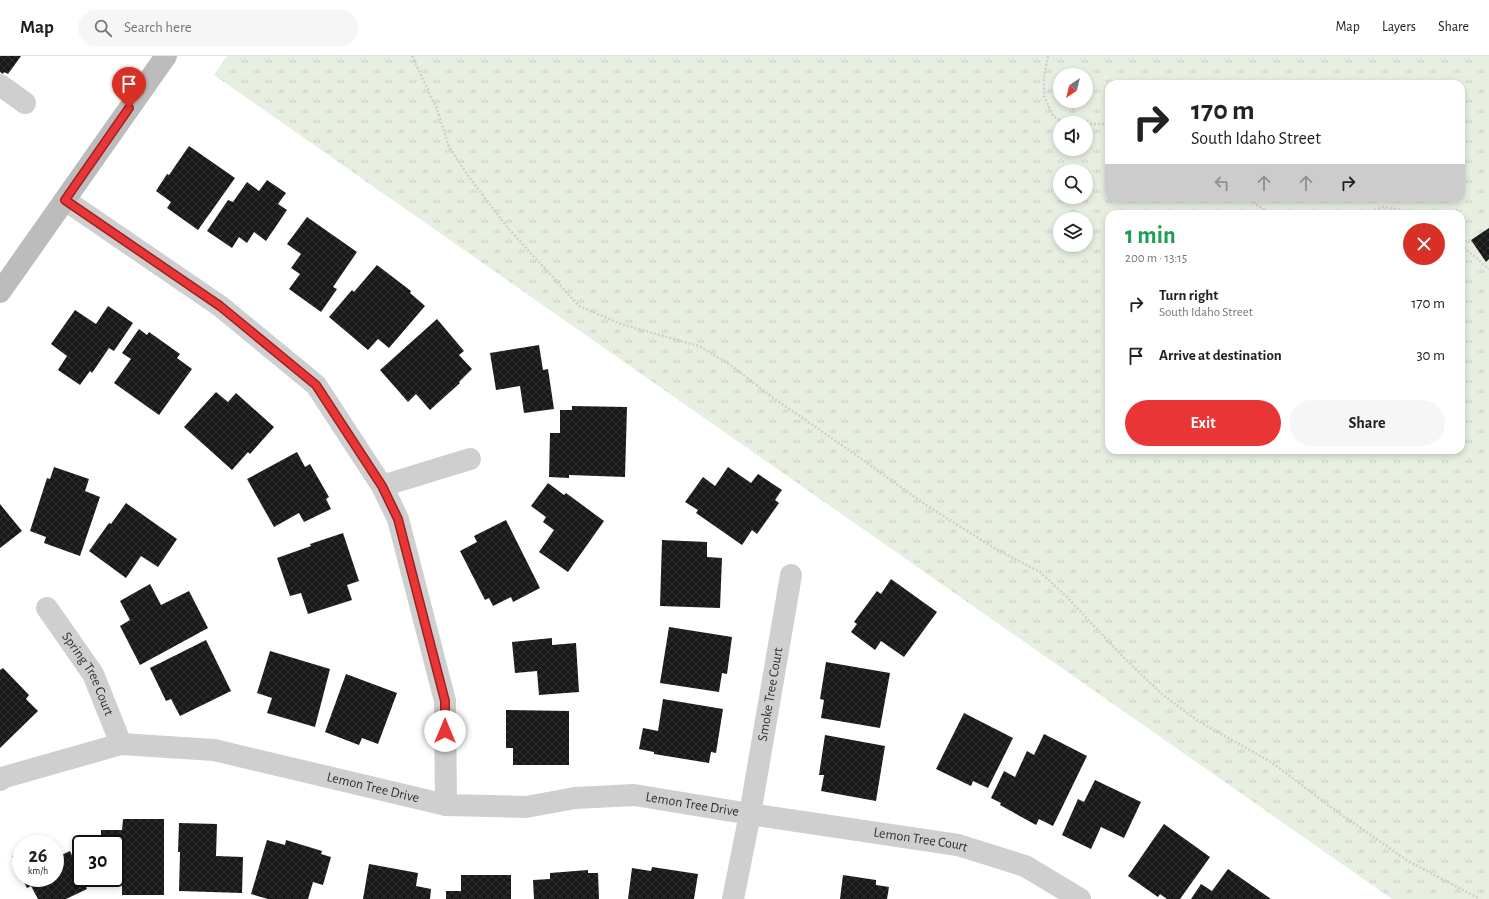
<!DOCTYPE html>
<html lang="en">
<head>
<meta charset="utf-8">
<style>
	body { margin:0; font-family:"Alegreya Sans",sans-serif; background:#f6f6f6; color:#222; height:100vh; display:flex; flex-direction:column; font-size:15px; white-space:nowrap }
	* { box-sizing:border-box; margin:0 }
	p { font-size:13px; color:#767676 }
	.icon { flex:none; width:22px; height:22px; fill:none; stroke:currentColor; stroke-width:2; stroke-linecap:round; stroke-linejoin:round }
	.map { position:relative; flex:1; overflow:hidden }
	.side { position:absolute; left:1105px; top:154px; width:360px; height:244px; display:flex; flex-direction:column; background:#fff; border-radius:12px; box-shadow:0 2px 6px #0003 }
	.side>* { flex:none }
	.top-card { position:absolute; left:1105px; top:24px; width:360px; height:122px; border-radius:12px; box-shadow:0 2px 6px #0003; background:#fff; color:#222; overflow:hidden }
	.needle { width:26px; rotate:215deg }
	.tools { position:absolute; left:1053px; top:12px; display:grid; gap:8px }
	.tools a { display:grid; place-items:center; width:40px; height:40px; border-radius:50%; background:#fff; box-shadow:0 2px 6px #0003; font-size:20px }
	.speed { position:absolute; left:12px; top:779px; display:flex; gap:8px; font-size:20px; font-weight:700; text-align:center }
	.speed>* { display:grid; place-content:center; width:52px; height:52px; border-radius:50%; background:#fff; box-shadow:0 2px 6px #0003; line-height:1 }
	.speed small { font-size:10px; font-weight:400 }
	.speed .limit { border:2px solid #111; border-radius:6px; background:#fff; color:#111 }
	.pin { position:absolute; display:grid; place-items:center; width:34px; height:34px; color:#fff; margin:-41px -17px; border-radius:50% 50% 50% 0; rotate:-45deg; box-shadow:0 0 4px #0007 }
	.pin .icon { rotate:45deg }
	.me { position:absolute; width:44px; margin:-22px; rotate:0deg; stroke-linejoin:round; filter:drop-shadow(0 0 3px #0008) }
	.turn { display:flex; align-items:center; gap:14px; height:84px; padding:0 20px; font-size:18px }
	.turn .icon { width:52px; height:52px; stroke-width:2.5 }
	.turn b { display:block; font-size:28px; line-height:34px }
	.lanes { display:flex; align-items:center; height:38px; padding:0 20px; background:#0003; justify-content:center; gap:20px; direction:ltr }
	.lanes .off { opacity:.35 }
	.round { display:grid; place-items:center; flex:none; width:42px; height:42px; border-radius:21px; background:#f6f6f6 }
	.headline { display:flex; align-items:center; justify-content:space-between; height:68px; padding:0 20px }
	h1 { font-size:24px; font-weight:700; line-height:30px; color:#1e9e55 }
	.button { display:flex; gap:8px; margin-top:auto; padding:8px 20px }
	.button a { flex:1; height:46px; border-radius:24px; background:#e93535; color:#fff; font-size:16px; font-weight:700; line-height:46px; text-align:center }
	.button a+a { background:#f6f6f6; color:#222 }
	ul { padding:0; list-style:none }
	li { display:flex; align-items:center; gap:12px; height:52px; padding:0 20px }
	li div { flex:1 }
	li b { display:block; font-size:15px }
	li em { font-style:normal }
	header { display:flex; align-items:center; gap:24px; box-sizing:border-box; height:56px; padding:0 20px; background:#fff; border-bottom:1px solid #e0e0e0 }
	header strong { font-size:19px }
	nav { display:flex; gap:22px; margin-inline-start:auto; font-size:14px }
	.search { width:280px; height:36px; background:#f6f6f6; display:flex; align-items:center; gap:10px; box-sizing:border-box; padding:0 14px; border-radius:22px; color:#767676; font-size:15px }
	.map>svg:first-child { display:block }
	.grass { fill:url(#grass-tufts); fill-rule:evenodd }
	.building { fill:url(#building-cross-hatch) }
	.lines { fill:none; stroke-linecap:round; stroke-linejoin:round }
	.path { stroke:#cfcfcf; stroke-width:2.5; stroke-dasharray:2 2; stroke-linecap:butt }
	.minor { stroke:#cfcfcf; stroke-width:22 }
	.secondary { stroke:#bcbcbc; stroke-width:22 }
	.route-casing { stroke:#972222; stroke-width:10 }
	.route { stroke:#e93535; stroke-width:7 }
	.labels { text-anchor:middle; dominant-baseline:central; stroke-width:4; stroke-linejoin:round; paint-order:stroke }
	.street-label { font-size:14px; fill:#323232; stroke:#fff }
</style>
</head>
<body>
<header>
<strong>Map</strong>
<div class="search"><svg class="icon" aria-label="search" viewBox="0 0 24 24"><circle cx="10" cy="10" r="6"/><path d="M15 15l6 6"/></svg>Search here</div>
<nav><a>Map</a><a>Layers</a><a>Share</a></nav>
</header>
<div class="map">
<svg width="1489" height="843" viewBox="0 0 1489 843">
	<defs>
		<pattern id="grass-tufts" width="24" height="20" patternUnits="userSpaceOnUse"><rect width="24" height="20" fill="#e7efe1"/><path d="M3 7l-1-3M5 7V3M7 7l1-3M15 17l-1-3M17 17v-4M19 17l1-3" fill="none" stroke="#c7cdc2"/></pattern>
		<pattern id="building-cross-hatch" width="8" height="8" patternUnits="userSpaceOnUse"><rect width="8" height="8" fill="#191919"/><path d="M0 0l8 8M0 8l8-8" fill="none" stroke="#323232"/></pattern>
	</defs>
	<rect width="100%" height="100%" fill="#fff"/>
	<path class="grass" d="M227,0H1489V843H1392L214,19ZM1060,19H1086V45H1060ZM1109,28H1461V142H1109ZM1060,67H1086V93H1060ZM1060,115H1086V141H1060ZM1109,158H1461V394H1109ZM1060,163H1086V189H1060Z"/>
	<path class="building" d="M0,0H21L8,18L4,16L3,18L0,16Z
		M189,90L235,122L198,174L167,152L171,146L156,135L167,118L169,119Z
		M267,124L286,137L278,148L287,154L266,185L254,176L247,187L239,181L232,192L207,175L228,144L233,146L247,126L259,135Z
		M307,161L357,196L333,231L337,233L321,256L289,233L300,218L291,212L301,198L287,188Z
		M1489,172V203L1486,206L1471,184Z
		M377,209L411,235L410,237L425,250L389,292L378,283L368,294L329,261L352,234L354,236Z
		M108,250L133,267L114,295L109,292L92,317L90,315L80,329L58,314L67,300L51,288L75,254L96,268Z
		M437,263L464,295L459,299L472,313L459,326L460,327L430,354L416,338L408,346L380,314Z
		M139,273L147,279L149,276L180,298L177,302L192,313L159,359L114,327L131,303L122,297Z
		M539,289L543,314L548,313L554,353L524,357L520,330L496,334L490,297Z
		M216,336L228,346L236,337L274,371L250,398L248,396L232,414L184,371Z
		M572,350L627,351L625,421L569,419V422L549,421L550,377H560V354H572Z
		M297,396L305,411L310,408L329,441L326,443L331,453L304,466L299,457L274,471L247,423Z
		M54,411L89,423L85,435L100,441L80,500L44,487L46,481L30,475L47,422L50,423Z
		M728,411L751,427L758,418L782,434L775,444L779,447L757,478L752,474L742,489L696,457L698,454L685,446L703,421L715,430Z
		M548,427L564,439L566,437L604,465L568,516L539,496L554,474L543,466L546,461L531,450Z
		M126,447L177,483L158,511L141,500L126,522L89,495L109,467L111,468Z
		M0,448L22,475L0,492Z
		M506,464L540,532L513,546L511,541L493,550L489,542L485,544L460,495L477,486L474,480Z
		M343,477L359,525L347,529L352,544L308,558L301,537L290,540L277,502L311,490L310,488Z
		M662,484L707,486V501L722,502L720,552L660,550Z
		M891,523L937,556L904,601L881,585L875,594L851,576L857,568L854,566L877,535L881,538Z
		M150,528L161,549L189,535L208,572L140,609L120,570L130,564L120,545Z
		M669,571L732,581L727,618L722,617L719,636L660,627Z
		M552,582V589L576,587L579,636L539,639L537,615L515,617L512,586Z
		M206,584L231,635L180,660L171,643L166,645L150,612Z
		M270,595L330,613L315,671L267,657L272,642L257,637Z
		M826,606L890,617L880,672L821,662L824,644L820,643Z
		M3,612L29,639L26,643L38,655L0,692V614Z
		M346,618L397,637L378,688L362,682L359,689L325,676Z
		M663,643L723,653L716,697L711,696L709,707L654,698V696L639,693L643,672L658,675Z
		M506,654L569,655V709H513V692H506Z
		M964,657L1013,682L988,732L973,725L971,730L936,713Z
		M1044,678L1087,700L1053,770L1039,763L1036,769L1000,749L1001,747L991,742L1004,715L1015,721L1027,695L1034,699Z
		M825,679L885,690L876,745L821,735L824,719H819Z
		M1095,724L1141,746L1124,782L1101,771L1091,793L1062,779L1078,743L1084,746Z
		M123,763H164V839H122V815H115V788H101V774H122Z
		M179,767L217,768L216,800L243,801L242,837L179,835L180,796H178Z
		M1164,768L1210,801L1180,843H1167L1160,838L1158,841L1128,820Z
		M267,784L285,789L286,784L322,795L321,798L331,801L323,829L313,826L308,843H268L251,838Z
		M21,795V820L12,800Z
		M70,795L87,833L66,843H38L31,830L27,832L22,822H55V802Z
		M369,808L418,817L416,830L431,833L430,843H363Z
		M652,811L698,818L694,843H628L632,812L651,815Z
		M1228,813L1271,843H1191L1201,828L1212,835Z
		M588,814V817H598L599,843H534L533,824L550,823V817Z
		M461,819H511V843H446V835H461Z
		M843,819L876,824V829L889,831L887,843H840Z"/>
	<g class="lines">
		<path class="path" d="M412,0L437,53L449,91L469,121L507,171L579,250L621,268L699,290L729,308L772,341L836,385L926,449L994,492L1040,516L1066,540L1125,603L1162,638L1198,665L1271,706L1339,757L1408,805L1480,843
			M1048,0L1044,20V40L1053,60L1065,67
			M1086,68H1109
			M1246,142L1271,158
			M1363,158L1383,151L1424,158
			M1461,189L1489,213"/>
		<g class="minor">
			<path d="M0,29L25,47"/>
			<path d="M65,144L220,250L316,329L382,430L398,463L445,645L446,749"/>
			<path d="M382,430L470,403"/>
			<path id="s1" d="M47,552L93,618L121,688"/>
			<path id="s2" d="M0,724L5,721L121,688L214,694L446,749L526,751L575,742L634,739L750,758L958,789L1025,810L1080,843"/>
			<path id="s3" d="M733,843L750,758L791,519"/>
		</g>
		<path class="secondary" d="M0,236L166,0"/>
	</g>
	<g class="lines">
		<g class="route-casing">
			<path id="route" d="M129,52L65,144L220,250L316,329L382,430L398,463L445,645V675"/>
		</g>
		<use href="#route" class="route"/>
	</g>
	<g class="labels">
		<g class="street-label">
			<text stroke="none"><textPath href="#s1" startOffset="78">Spring Tree Court</textPath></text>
			<text stroke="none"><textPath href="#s3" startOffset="208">Smoke Tree Court</textPath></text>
			<text stroke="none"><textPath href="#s2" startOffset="383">Lemon Tree Drive</textPath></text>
			<text stroke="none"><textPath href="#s2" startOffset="706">Lemon Tree Drive</textPath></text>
			<text stroke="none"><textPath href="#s2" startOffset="937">Lemon Tree Court</textPath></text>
		</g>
	</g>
</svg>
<div class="tools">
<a><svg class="needle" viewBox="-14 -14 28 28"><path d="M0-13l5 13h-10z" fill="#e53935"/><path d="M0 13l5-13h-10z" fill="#767676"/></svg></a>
<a><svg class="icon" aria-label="sound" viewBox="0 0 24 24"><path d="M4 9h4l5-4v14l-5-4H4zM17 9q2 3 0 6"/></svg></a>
<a><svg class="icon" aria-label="search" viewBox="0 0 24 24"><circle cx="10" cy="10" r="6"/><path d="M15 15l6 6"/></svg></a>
<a><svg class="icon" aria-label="layers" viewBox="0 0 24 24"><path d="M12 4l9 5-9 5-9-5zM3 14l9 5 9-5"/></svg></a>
</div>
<div class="speed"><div>26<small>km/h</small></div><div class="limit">30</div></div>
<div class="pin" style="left:129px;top:52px;background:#d93025"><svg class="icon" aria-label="arrive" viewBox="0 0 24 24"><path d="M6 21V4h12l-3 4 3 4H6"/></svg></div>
<svg class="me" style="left:445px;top:675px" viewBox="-20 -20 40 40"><circle r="19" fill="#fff"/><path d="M0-13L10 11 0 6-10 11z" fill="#e93535"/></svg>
<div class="top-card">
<div class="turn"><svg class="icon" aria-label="right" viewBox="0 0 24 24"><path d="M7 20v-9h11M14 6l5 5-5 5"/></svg><div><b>170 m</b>South Idaho Street</div></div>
<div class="lanes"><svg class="icon off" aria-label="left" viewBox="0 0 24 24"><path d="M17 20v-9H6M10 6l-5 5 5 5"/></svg><svg class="icon off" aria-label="ahead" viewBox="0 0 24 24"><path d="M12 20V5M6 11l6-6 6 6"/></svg><svg class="icon off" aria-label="ahead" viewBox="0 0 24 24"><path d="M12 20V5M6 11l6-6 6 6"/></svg><svg class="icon" aria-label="right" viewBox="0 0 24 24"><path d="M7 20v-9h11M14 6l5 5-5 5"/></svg></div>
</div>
<section class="side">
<div class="headline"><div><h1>1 min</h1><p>200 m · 13:15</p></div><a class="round" style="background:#d93025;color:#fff"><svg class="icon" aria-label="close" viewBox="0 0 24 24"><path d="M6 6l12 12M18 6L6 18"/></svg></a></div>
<ul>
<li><svg class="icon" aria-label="right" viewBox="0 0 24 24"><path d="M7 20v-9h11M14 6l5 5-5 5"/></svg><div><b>Turn right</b><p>South Idaho Street</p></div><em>170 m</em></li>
<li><svg class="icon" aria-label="arrive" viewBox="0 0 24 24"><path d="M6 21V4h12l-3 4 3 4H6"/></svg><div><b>Arrive at destination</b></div><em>30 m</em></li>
</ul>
<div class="button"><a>Exit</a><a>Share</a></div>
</section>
</div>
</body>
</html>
